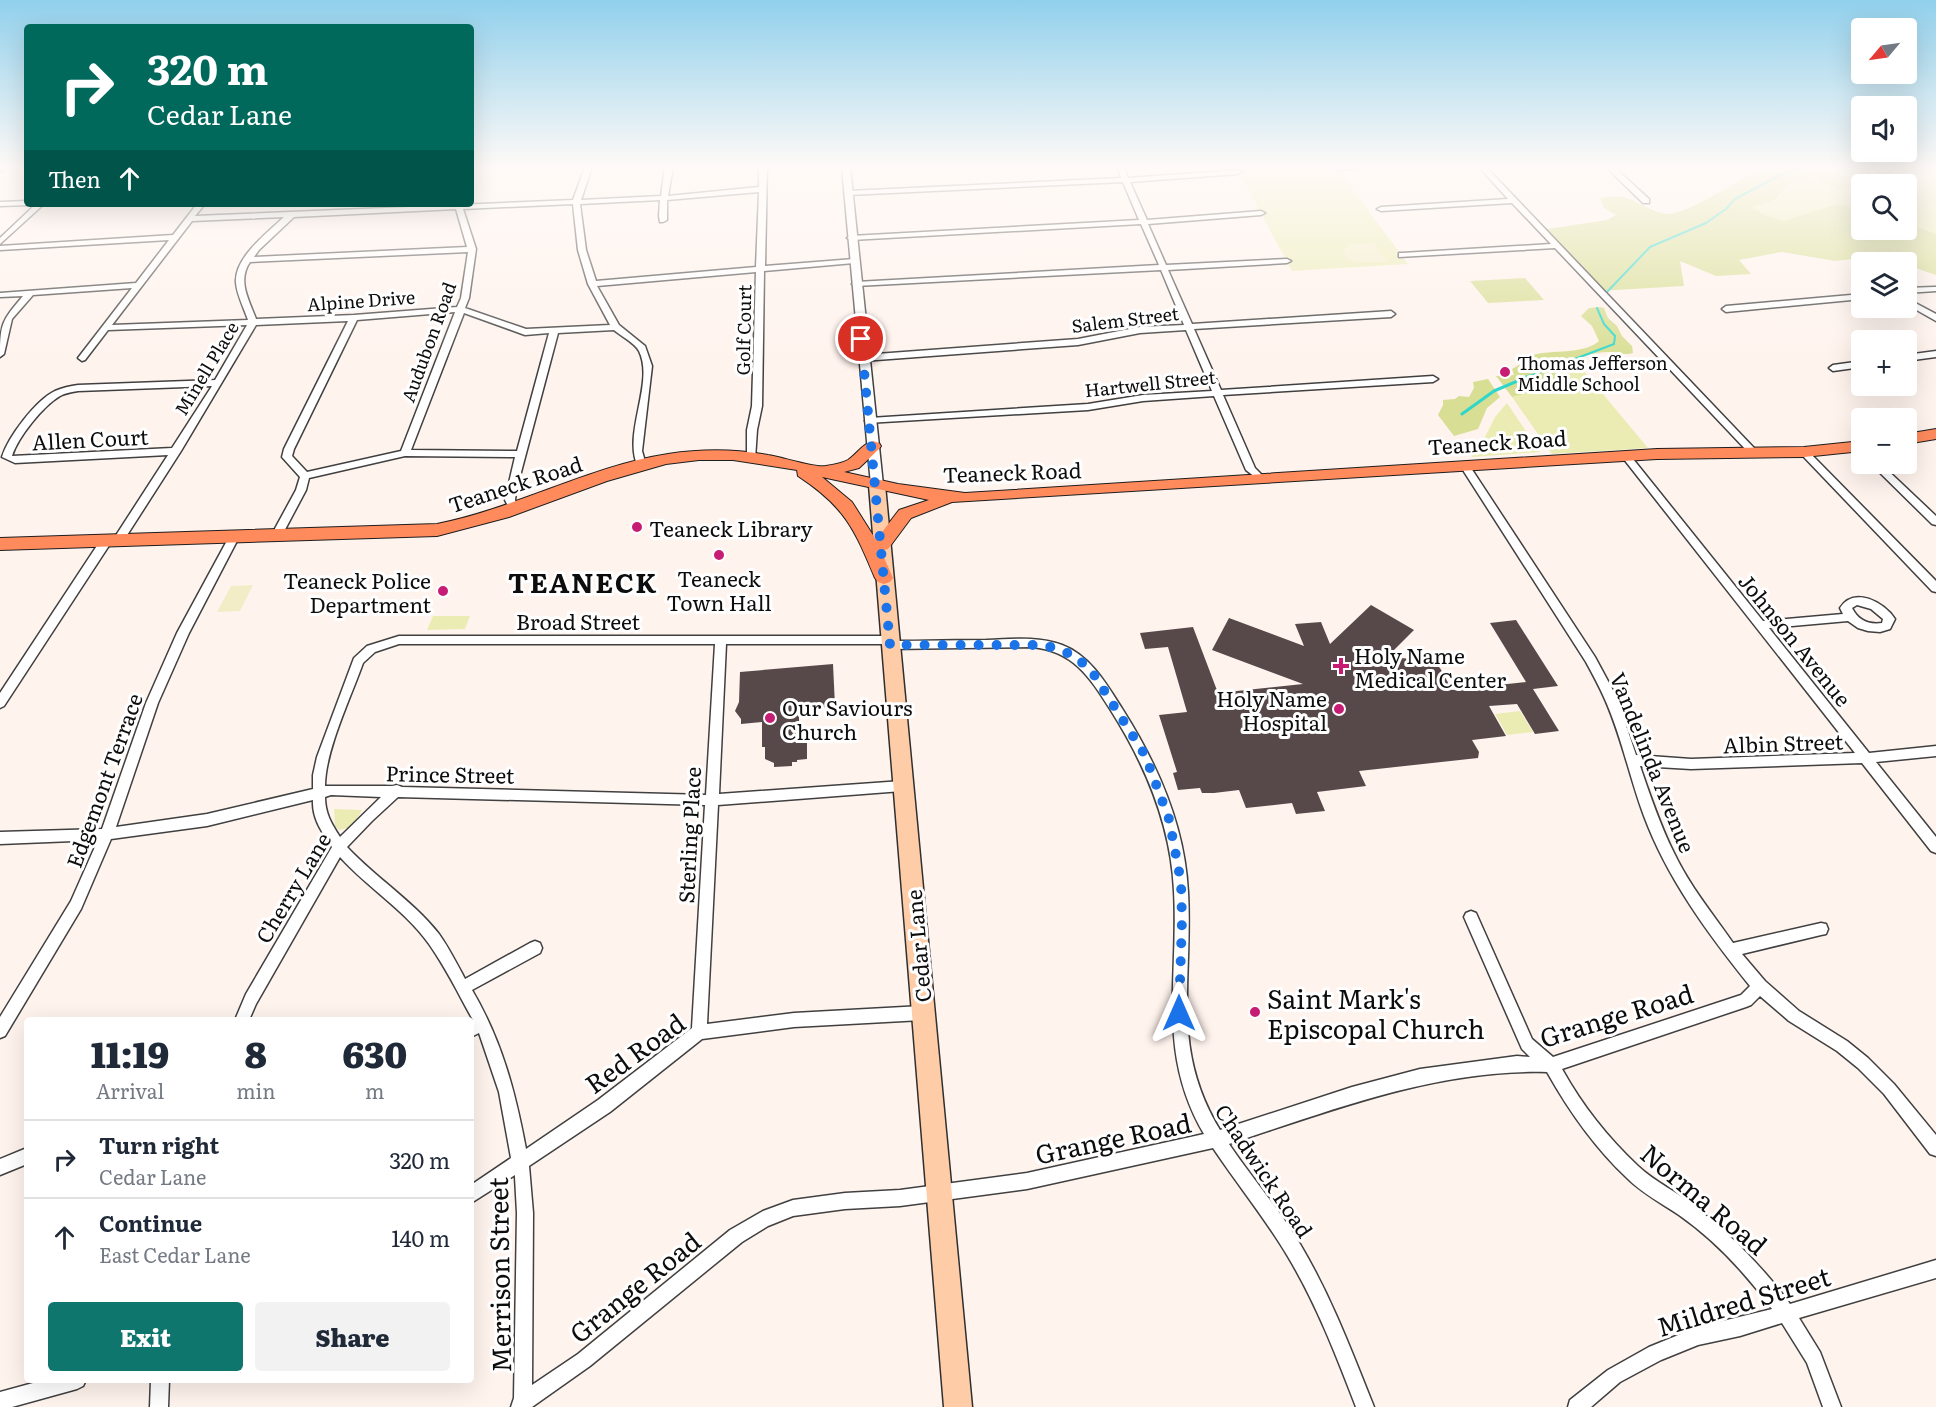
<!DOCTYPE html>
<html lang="en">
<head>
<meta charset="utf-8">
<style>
	body { margin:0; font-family:Literata,serif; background:#f2f2f3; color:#1f2937; height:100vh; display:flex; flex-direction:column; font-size:22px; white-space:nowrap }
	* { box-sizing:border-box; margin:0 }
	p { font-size:20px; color:#747a83 }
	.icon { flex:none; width:33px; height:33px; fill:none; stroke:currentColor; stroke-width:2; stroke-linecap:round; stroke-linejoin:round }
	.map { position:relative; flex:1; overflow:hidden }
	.panel { position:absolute; left:24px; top:1017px; width:450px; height:366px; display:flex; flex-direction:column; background:#fff; border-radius:6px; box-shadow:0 6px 24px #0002 }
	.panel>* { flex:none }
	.hud { position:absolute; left:24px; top:24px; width:450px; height:183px; border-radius:6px; box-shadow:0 6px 24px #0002; background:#00695c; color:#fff; overflow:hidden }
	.needle { width:39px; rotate:241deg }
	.fabs { position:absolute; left:1851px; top:18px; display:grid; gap:12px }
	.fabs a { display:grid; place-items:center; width:66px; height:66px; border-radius:6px; background:#fff; box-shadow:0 6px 24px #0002; font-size:30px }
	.pin { position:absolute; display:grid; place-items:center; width:51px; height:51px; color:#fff; margin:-26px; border:3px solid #fff; border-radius:50%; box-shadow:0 2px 6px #0007 }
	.me { position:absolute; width:66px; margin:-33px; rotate:0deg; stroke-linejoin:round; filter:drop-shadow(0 0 4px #0008) }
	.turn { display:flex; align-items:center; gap:21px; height:126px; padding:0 24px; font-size:27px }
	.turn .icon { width:78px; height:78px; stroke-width:2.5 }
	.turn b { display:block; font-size:42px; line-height:51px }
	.then { display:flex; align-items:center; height:57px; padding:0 24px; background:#0003; gap:12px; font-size:22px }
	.eta { display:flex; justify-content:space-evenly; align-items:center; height:102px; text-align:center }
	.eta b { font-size:36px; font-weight:800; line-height:42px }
	.action { display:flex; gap:12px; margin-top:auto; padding:12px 24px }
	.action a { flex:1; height:69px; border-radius:6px; background:#0f766e; color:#fff; font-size:24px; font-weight:800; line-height:69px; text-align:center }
	.action a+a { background:#f2f2f3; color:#1f2937 }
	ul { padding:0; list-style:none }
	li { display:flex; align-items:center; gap:18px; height:78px; padding:0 24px; border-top:2px solid #e0e1e3 }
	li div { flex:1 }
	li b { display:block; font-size:22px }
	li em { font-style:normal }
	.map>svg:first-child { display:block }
	.green { fill:#ebecb4 }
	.forest { fill:#d8de93 }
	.pitch { fill:#f2edc7 }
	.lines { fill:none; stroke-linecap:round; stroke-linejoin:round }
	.stream-far1 { stroke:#31d6ca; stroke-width:2 }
	.stream { stroke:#31d6ca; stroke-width:3 }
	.building { fill:#57494a }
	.minor-casing { stroke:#404040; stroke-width:3 }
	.tertiary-casing { stroke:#404040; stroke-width:3 }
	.secondary-casing { stroke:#2f2f2f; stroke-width:3 }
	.primary-casing { stroke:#1e1e1e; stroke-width:2 }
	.trunk-casing { stroke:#1e1e1e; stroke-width:3 }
	.minor { fill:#fff; fill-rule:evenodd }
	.tertiary { fill:#fff; fill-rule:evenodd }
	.secondary { fill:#ffcca8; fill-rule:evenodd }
	.primary { fill:#ff8b5d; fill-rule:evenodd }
	.trunk { fill:#fe6c56; fill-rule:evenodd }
	.route { stroke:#1a73e8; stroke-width:10; stroke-dasharray:0 18 }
	.poi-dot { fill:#c61c74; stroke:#fff; stroke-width:2 }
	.labels { text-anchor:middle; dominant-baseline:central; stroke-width:6; stroke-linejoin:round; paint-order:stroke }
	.far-street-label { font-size:18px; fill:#0d0d0d; stroke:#fff }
	.far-poi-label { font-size:18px; fill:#0d0d0d; stroke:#fff; text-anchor:start }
	.street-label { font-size:21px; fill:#0d0d0d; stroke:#fff }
	.poi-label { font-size:21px; fill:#0d0d0d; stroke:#fff; text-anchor:start }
	.near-poi-label { font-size:26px; fill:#0d0d0d; stroke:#fff; text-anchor:start }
	.near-street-label { font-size:26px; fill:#0d0d0d; stroke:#fff }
	.district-label { font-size:27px; font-weight:bold; letter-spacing:1.5px; fill:#0d0d0d; stroke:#fff }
</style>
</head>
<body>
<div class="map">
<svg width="1936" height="1407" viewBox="0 0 1936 1407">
	<rect width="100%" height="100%" fill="#fff3ed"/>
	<path class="green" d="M1236,167H1336L1408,264L1292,271Z
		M1868,167H1936V234L1907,223L1906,184H1874Z
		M1815,177L1838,190L1861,187V210L1837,205L1784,221L1764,215L1751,207L1775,200L1789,182Z
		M1579,369L1583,370L1648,448L1552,454L1512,397L1536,391Z
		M1507,403L1540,452L1472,457L1468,450L1485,437L1495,417Z
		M433,616H470L465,629L427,630Z
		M1520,711L1533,732L1507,735L1495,714Z
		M334,809L362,810L361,812L351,827L339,830L335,826Z"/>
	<path class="forest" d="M1770,167L1869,168L1874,184H1862L1861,187L1838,190L1815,177L1790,182L1775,200L1752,207L1764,215L1784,221L1837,204L1861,210L1862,230H1906L1907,223L1936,234V275L1907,265L1906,262H1898L1877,256L1835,261L1782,252L1739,260L1751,274L1716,276L1680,261L1684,286L1598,291L1541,230L1607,220L1616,215L1604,208L1600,198C1607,197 1617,195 1623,197C1638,200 1650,212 1666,214C1687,216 1743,175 1770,167Z
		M1525,278L1544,300L1488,303L1470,281Z
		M1600,307L1604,308L1608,318L1617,326L1622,336L1632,346L1633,353C1624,356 1617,352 1608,352C1596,352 1580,356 1570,363L1571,372L1536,391L1512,397L1496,376L1514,375L1512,369L1526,361L1525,358C1546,347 1581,357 1599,341L1592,326L1581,316L1589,308Z
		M1488,379L1500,397L1487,408L1478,429L1454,436L1438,415L1443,405V400L1455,399L1459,396L1469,397L1474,388L1473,382Z"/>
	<path class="pitch" d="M1360,243L1374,245L1387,262H1354L1347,258L1343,251L1350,245Z
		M253,585L240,611L217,612L231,586Z"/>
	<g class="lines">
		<path class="stream-far1" d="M1606,293L1650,247L1706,223L1726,209L1735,199L1780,175L1808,167
			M1525,378L1614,344L1615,336L1604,324L1597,308"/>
		<path class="stream" d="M1462,414L1494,391L1529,376"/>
	</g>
	<path class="building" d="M1371,605L1414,630L1387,657L1426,660L1427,664L1434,662L1440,668L1452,690L1526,682L1490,623L1516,620L1558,686L1533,689L1559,731L1535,734L1517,704L1489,706L1506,736L1472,740L1479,752L1478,758L1359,771L1366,786L1317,792L1325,811L1296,814L1292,803L1246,808L1239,790L1214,793H1202L1200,788L1178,790L1173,773L1177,772L1159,715L1187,712L1168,647L1145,649L1140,633L1193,627L1218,693L1303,684L1212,650L1229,618L1304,646L1295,624L1321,622L1330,644Z
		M833,664L835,706L799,710V721L796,722V743L807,742V759L797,760V762H792V766L774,767V763L765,759V747H762V722L741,724V719L735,711L739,702L740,672Z"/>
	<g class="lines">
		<g class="minor-casing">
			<path id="minor" d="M585,167H592L581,200L661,196L665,167H673L668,196L759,187V167H767L765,266L854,259L858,261L854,263L764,271L762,406L757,430L755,459L752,460L747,457V430L752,406L756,272L597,286L619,325L645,346L652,366L642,451L646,465L644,467H638C622,433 655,383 639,351C635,343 621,336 614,330L558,333L516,491L515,500L520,510L515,513L511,512L505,500L515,457L405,456L309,478L306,490L280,539H272L271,536L296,490L300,477L282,457L284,449L348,321L256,325L181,451L122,543L118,544L113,540L168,455L15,463L2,457C8,437 36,400 55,391C62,388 70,386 78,385L215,380L247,325L108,330L85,360L82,361L78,358L132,288L33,295L12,319L4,354L0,357C0,323 2,321 23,296L0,297V293L136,283L169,240L0,250V246L173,235L197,204H205L195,216L573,200ZM759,192L756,267L596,281L586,250L580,204L660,200L659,216L660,222H663L667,220V200ZM573,204L578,250L588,284L610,325L526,329L465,308L469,298L476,249L463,209ZM456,209L467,247L254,257L259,250L294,217ZM284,217C266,234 234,258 236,283C237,295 244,308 248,320L112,325L192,221ZM468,252L461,298L457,307L354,315L256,319C249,300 237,281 250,262ZM455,312L401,451L307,472L292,456L294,449L357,320ZM464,313L525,335L549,333L517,451L411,450ZM212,386L172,448L12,456C18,437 43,406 60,396C65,393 72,392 78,391Z
				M1117,167H1124L1128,178L1238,170L1242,172L1238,174L1130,182L1147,220L1261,211L1265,213L1261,215L1148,224L1166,265L1287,259L1291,261L1287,263L1168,270L1192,324L1391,311L1395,314L1391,317L1194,329L1221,390L1433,376L1438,379L1433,382L1223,395L1255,468L1265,478L1260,481L1246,470L1214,396L1143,401L1088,410L867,423L865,421L870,418L1088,404L1143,395L1212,391L1186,330L1140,333L1078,345L863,361L859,358L863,355L1078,339L1140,327L1184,325L1161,270L856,286L852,284L856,282L1159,265L1141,224L851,240L847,238L851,236L1139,220L1123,182L848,195L844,193L848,191L1121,178Z
				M1335,167H1364L1337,171L1333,169Z
				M1479,167H1486L1755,449V453H1749L1555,248L1399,257V253H1402L1551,244L1512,203L1381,211L1377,209L1381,207L1508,199Z
				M1606,167H1614L1649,199V203H1643Z
				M27,201V204L30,205L0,206V202Z
				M36,204H44L0,244V238Z
				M1934,287H1936V291L1906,293V288Z
				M1862,294V299L1726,312L1722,309L1726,306Z
				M1906,298L1936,314V321L1906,304Z
				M1936,351V357L1906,361V355Z
				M1862,361V367L1833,371L1829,368L1833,365Z
				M1804,449L1807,450L1936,581V592L1932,591L1801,454L1799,452Z
				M1626,453L1629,454L1763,621L1843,614L1840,608C1854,586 1884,602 1895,619L1890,629L1880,632L1868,631L1858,628L1848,621L1769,628L1869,753L1936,746V756L1876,762L1936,837V853L1931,851L1862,763L1691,769L1640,766C1650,795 1660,825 1674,853C1689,885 1713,914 1733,943L1821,923L1826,924L1828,929L1826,934L1821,935L1742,954L1765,981L1799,1011L1847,1041L1868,1058L1894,1084L1936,1135V1156L1930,1154L1884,1094L1858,1068L1837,1051L1789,1021L1760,996L1751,1005L1746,1007L1562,1069C1582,1105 1608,1138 1638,1166C1655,1182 1676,1191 1694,1206C1730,1234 1762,1266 1790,1304L1936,1260V1278L1799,1318L1820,1352L1841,1407H1823L1807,1363L1782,1323L1740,1336L1698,1345L1661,1360L1620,1382L1591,1407H1568L1570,1400L1608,1370L1649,1347L1698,1327L1772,1309C1746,1274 1715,1240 1679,1215C1661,1203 1642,1193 1627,1178C1594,1147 1569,1111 1547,1072C1437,1069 1332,1110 1229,1144C1252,1178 1279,1209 1300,1244C1331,1296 1352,1352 1374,1407H1356C1336,1355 1316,1303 1287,1255C1265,1218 1237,1184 1213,1148L1027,1189L900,1206L845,1209L793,1216L768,1226L742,1242L590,1366L532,1407H511L514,1398L517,1213L515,1177V1175L471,1203V1185L511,1158L499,1092L479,1033L471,1037V1022L473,1020C459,995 446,968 429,944C405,910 368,888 340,857L256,1004L249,1020H235L246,994L332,847C322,832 312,819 313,800L207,826L111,839L81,909L5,1036L0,1038V1017L71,901L98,840L0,844V832L102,829L146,703L177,633L229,537L234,533L239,537L189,633L158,703L116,827L207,814L313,789V775L317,757L354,658L367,646L399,636H890L894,637L895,641C926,641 956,640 986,640C1012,639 1038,636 1062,645C1091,656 1107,685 1123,710C1158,765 1185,827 1188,892C1193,981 1170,1048 1220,1130L1352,1087L1420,1069L1517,1056L1530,1057L1522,1049L1464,917L1466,913L1471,911L1476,913L1532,1039L1553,1057L1741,995L1750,986C1708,934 1667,878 1644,816C1629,776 1621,733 1603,695C1598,684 1592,673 1586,662L1461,467L1466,464L1469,465L1595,657L1616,696L1636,755L1691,759L1855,753L1623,458V454ZM1857,605L1871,609L1883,619L1882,623C1868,625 1858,620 1852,608ZM399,644H715L706,795L402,787L397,785L392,786H325C325,751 351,697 363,663L375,652ZM726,644H885L886,648L890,649L1032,647C1073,651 1089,676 1110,709C1145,764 1171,824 1174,891C1179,979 1156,1052 1204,1134L1027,1173L900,1190L845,1193L793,1200L763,1211L730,1230L578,1354L532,1385L533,1213L529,1166L610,1112L702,1039L794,1027L922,1020L927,1018L929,1013L927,1008L922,1006L794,1013L707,1024L718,805L902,791L907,790L908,786L907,782L902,781L719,794ZM331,795L381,797L340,837C331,823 325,813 325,797ZM398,797L705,805L692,1028L598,1100L526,1149C515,1091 502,1041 472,990L540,953L542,948L540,943L535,941L530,943L465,979C457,964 449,948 439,934C413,901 376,878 347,847L372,821Z
				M1871,464H1881L1936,516V525L1932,524Z
				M106,537L110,538L111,541L110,544L4,706L0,708V693L102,538Z
				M27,1148V1164L0,1175V1159Z
				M44,1380H86L83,1386L77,1389L12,1407H0V1392Z
				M151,1380H169L168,1407H150Z"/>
		</g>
		<g class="tertiary-casing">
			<path id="tertiary" d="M842,167H850L883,485L877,489L871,485Z"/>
		</g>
		<g class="secondary-casing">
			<path id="secondary" d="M877,480L885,485L972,1407H944L869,485Z"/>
		</g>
		<g class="primary-casing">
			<path id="primary" d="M1936,429V439L1906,444V434Z
				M873,441L879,443L881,446L879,449L859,468L844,472L898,484L965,493L1657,449L1804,447L1862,441V451L1804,457L1657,459L952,502L911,518L888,549L881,551L893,578L890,582L884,584L878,582L875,578C854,528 845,507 798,476L797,470L733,460H699L666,464L607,481L509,517L437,536L0,550V538L437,524C517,508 590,466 668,454C701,449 735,449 768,455C782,457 814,468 826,466C832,465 843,463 848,460C857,454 862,444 873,441ZM822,477L929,500L899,510L876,540L852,502Z"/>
		</g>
		<g class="trunk-casing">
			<path id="trunk" d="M0,167H6V168L0,172Z"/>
		</g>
		<use href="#minor" class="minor"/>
		<use href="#tertiary" class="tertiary"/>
		<use href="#secondary" class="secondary"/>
		<use href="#primary" class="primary"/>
		<use href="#trunk" class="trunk"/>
	</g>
	<linearGradient id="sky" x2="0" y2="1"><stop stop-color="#91d0ec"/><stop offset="0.46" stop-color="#fffaf7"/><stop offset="1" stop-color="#fffaf7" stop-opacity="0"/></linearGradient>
	<rect width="1936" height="364" fill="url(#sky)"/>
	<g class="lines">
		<path class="route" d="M861,339L890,645H1045L1073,655L1091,670L1145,755L1169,819L1181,882L1182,920L1179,1013"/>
	</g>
	<g class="poi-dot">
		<circle cx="1505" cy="372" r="6"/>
		<circle cx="637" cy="527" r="6"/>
		<circle cx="719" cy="555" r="6"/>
		<circle cx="443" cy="591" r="6"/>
		<path d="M1338 657h6v6h6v6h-6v6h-6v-6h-6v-6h6z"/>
		<circle cx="1339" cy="709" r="6"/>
		<circle cx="770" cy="718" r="6"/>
		<circle cx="1255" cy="1012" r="6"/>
	</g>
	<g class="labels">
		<g class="far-street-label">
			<text transform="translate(361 300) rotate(-4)">Alpine Drive</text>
			<text transform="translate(1125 319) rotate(-7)">Salem Street</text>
			<text transform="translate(743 330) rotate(-89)">Golf Court</text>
			<text transform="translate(428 342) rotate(-70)">Audubon Road</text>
			<text transform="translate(206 368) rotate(-59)">Minell Place</text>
			<text transform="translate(1150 383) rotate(-6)">Hartwell Street</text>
		</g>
		<g class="far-poi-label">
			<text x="1517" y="362">Thomas Jefferson<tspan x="1517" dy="21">Middle School</tspan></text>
		</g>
		<g class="street-label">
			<text transform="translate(90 438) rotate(-3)">Allen Court</text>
			<text transform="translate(1497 441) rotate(-4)">Teaneck Road</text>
			<text transform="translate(1012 471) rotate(-2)">Teaneck Road</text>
			<text transform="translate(515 483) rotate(-18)">Teaneck Road</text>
			<text x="578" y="620">Broad Street</text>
			<text transform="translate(1796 639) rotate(51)">Johnson Avenue</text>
			<text transform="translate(1783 742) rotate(-2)">Albin Street</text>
			<text transform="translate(1654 762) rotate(68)">Vandelinda Avenue</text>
			<text transform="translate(450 773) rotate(1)">Prince Street</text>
			<text transform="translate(103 780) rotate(-70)">Edgemont Terrace</text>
			<text transform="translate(688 835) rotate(-87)">Sterling Place</text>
			<text transform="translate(292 887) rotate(-59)">Cherry Lane</text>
			<text transform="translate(917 946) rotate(-95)">Cedar Lane</text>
			<text transform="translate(1265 1170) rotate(56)">Chadwick Road</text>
		</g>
		<g class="poi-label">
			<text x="649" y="527">Teaneck Library</text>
			<text x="719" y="577" text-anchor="middle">Teaneck<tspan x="719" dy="24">Town Hall</tspan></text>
			<text x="431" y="579" text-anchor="end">Teaneck Police<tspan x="431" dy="24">Department</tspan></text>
			<text x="1354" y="654">Holy Name<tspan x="1354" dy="24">Medical Center</tspan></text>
			<text x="1327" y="697" text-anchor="end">Holy Name<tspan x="1327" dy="24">Hospital</tspan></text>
			<text x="782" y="706">Our Saviours<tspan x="782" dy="24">Church</tspan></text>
		</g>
		<g class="near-poi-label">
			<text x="1267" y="997">Saint Mark's<tspan x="1267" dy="30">Episcopal Church</tspan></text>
		</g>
		<g class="near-street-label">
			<text transform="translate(1616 1014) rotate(-17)">Grange Road</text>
			<text transform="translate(634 1052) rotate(-36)">Red Road</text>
			<text transform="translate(1113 1137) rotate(-12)">Grange Road</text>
			<text transform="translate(1705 1198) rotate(40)">Norma Road</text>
			<text transform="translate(498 1275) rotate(-91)">Merrison Street</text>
			<text transform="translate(634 1286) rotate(-39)">Grange Road</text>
			<text transform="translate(1743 1300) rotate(-17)">Mildred Street</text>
		</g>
		<g class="district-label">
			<text x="583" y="581">TEANECK</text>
		</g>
	</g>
</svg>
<div class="fabs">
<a><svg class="needle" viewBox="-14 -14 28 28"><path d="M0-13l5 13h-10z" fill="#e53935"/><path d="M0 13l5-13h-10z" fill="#747a83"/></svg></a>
<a><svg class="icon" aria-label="sound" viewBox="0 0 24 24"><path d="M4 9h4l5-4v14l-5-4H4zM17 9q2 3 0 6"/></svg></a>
<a><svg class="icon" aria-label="search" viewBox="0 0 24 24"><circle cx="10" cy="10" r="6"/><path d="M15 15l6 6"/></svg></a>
<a><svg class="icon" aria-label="layers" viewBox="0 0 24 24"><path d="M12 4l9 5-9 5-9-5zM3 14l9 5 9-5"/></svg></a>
<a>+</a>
<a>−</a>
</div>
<div class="pin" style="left:861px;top:339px;background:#d93025"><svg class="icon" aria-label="arrive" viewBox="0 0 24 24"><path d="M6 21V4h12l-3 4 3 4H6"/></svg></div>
<svg class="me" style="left:1179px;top:1013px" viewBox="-20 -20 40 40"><path d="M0-17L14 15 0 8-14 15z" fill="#1a73e8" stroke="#fff" stroke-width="4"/></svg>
<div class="hud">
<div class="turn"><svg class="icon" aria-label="right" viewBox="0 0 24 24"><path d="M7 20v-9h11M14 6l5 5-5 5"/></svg><div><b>320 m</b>Cedar Lane</div></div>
<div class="then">Then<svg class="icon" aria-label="ahead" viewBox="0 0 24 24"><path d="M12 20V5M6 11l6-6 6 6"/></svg></div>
</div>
<section class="panel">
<div class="eta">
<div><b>11:19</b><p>Arrival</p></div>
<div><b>8</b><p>min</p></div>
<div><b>630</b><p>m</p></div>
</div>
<ul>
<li><svg class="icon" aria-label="right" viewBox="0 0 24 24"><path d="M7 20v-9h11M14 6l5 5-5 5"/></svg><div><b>Turn right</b><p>Cedar Lane</p></div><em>320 m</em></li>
<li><svg class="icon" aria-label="ahead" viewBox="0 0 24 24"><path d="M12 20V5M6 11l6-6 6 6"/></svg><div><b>Continue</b><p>East Cedar Lane</p></div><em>140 m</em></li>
</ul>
<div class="action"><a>Exit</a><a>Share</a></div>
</section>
</div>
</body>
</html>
